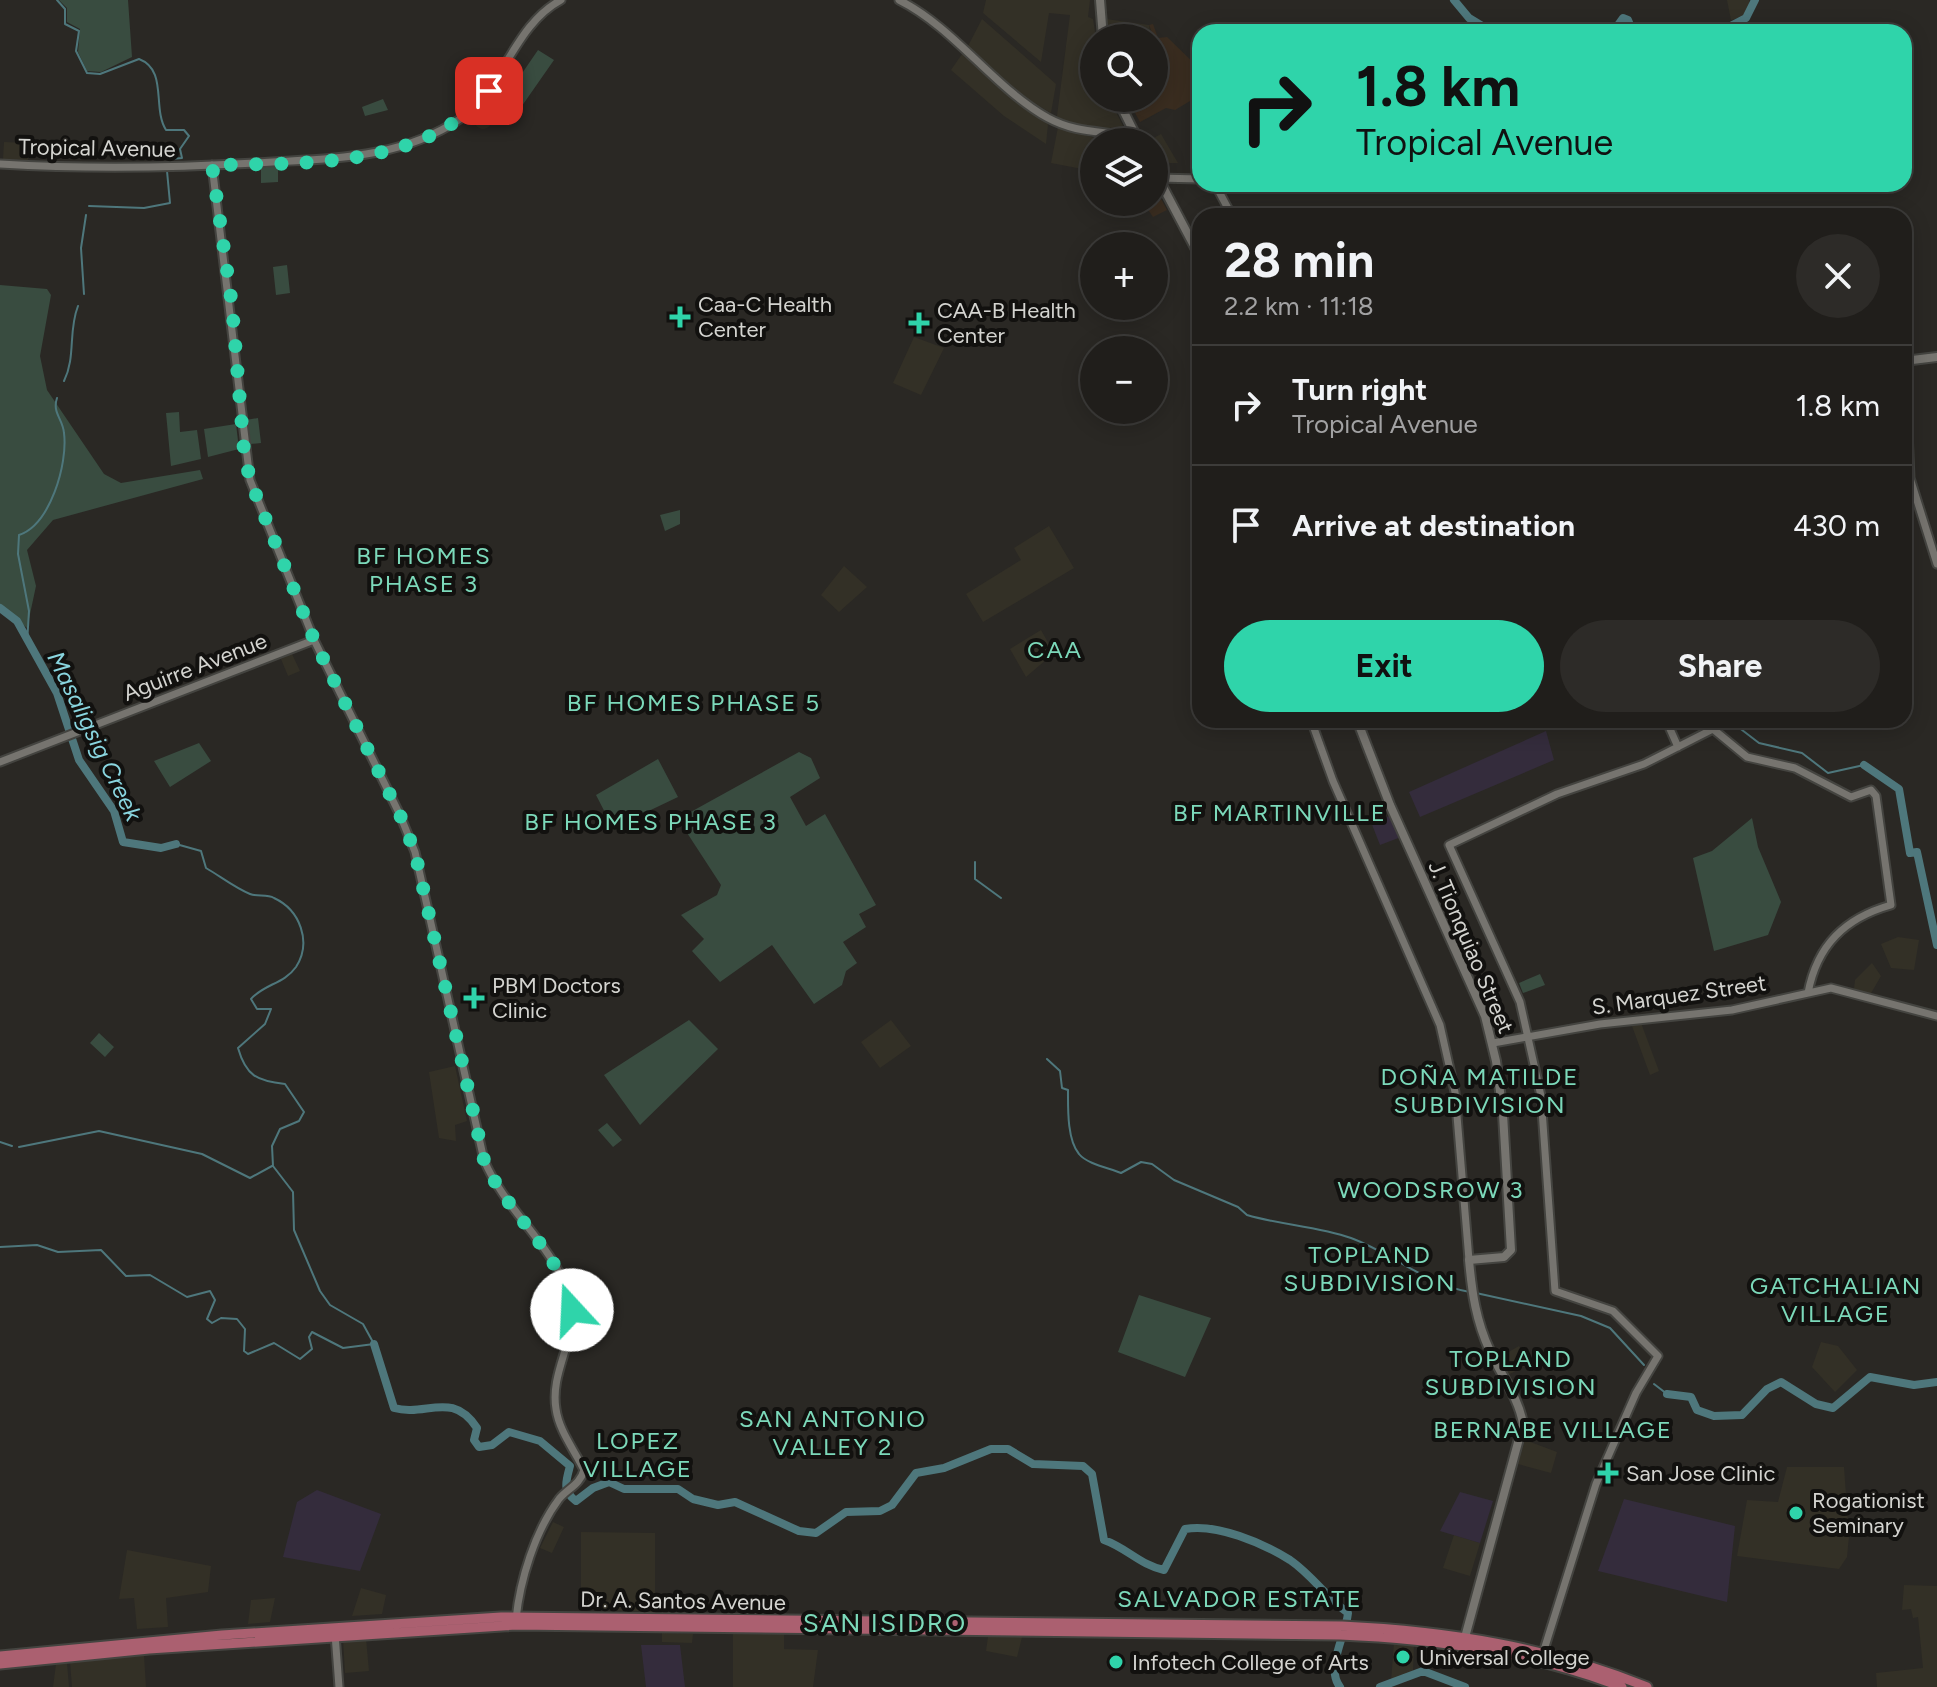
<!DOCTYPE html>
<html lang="en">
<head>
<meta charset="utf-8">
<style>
	body { margin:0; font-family:Figtree,sans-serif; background:#2d2b28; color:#f1f3f6; height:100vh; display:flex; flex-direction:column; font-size:30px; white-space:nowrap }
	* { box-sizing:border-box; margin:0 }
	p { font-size:26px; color:#a2a2a3 }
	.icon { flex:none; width:44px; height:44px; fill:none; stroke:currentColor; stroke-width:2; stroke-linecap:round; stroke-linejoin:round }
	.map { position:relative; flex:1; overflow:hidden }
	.side { position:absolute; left:1192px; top:208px; width:720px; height:520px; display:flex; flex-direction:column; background:#201e1b; border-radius:24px; box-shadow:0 4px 20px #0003,0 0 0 2px #3d3c3a }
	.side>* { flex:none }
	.guide { position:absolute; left:1192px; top:24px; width:720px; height:168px; border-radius:24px; box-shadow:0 4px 20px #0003,0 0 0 2px #3d3c3a; background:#2fd4aa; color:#111; overflow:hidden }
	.buttons { position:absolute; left:1080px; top:24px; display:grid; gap:16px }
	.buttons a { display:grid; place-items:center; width:88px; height:88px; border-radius:50%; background:#201e1b; box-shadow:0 4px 20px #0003,0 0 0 2px #3d3c3a; font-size:40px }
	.pin { position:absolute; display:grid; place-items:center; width:68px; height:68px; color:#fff; margin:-34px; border-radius:16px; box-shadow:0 4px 12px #0006 }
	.me { position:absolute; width:88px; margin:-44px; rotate:340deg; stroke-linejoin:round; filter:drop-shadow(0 0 6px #0008) }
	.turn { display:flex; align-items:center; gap:28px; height:168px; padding:0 32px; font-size:36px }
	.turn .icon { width:104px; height:104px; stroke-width:2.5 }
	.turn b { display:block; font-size:56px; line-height:68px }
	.round { display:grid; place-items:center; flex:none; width:84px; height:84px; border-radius:42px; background:#2d2b28 }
	.summary { display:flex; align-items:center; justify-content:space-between; height:136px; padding:0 32px }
	h1 { font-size:48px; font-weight:700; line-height:60px }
	.button { display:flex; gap:16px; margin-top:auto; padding:16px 32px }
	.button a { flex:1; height:92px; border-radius:48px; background:#2fd4aa; color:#111; font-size:32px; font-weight:700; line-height:92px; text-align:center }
	.button a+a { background:#2d2b28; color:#f1f3f6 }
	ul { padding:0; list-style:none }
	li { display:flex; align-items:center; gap:24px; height:120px; padding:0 32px; border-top:2px solid #3d3c3a }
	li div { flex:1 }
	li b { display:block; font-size:30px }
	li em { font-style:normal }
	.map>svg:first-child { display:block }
	.built { fill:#333026 }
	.industrial { fill:#342c3c }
	.medical { fill:#3a2d20 }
	.green { fill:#394c40 }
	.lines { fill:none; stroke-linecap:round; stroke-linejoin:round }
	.stream { stroke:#4e777c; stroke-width:2 }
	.river { stroke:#4e777c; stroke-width:8 }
	.tertiary-casing { stroke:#444440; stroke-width:11 }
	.secondary-casing { stroke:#444440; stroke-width:12 }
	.primary-casing { stroke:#444440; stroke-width:13 }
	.tertiary { stroke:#76746f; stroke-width:7 }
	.secondary { stroke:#76746f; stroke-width:8 }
	.primary { stroke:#ab6070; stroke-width:9 }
	.route { stroke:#2fd4aa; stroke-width:14; stroke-dasharray:0 25.2 }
	.poi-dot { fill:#2fd4aa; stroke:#12110f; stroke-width:3 }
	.labels { text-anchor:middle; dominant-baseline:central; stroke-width:8; stroke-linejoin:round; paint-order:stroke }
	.street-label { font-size:22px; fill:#d4d4d0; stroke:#12110f }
	.poi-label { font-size:22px; fill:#d4d4d0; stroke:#12110f; text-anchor:start }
	.neighbourhood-label { font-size:24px; letter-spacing:2px; fill:#7cd9ba; stroke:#12110f }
	.water-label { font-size:24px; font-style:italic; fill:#89d5df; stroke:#12110f }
	.quarter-label { font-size:26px; letter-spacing:2px; fill:#7cd9ba; stroke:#12110f }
</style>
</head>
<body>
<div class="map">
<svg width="1937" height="1687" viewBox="0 0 1937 1687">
	<rect width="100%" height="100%" fill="#2a2824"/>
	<path class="built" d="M986,0H1090L1088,17L1093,19L1096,38L1094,98H1109L1124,128H1096L1062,121L1057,116L1070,15L1049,13L1041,62L983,13Z
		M1727,0H1749V7L1742,17L1731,20Z
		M982,19L1056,84L1051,113L1025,98L967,48Z
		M1106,19L1149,25L1151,38H1109Z
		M962,54L1048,124L1046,144L1004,116L951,70Z
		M474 120a9 9 0 1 1 18 0a9 9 0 1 1-18 0Z
		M1058,127L1095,138L1093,171L1051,163Z
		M1161,134L1178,163H1162L1154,142L1150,140Z
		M4,142L29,143L28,160L3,159Z
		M914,337L944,348L921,395L893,383Z
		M1049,526L1074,568L983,622L966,594L1021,560L1014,548Z
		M844,566L867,587L839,612L821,595Z
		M1041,630L1054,653L1026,677L1010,649Z
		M292,654L300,671L288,676L281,659Z
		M1898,937L1919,940L1914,970L1891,968L1881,944Z
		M1872,963L1881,976L1870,995L1854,989L1855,980Z
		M891,1020L911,1046L880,1068L861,1042Z
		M1641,1023L1659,1071L1650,1075L1632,1026Z
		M455,1066L467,1121L455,1125L456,1141L439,1138L429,1072Z
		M1821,1342L1838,1346L1857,1370L1835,1392L1812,1367Z
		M1519,1346L1529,1364L1508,1375L1498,1358Z
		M1525,1440L1557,1452L1551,1473L1518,1464Z
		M1787,1467H1844L1849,1536L1847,1557L1839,1569L1737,1556L1747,1500L1778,1502Z
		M553,1522L564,1527L552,1553L540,1548Z
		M581,1532L655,1533V1612L581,1609Z
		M1454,1535L1480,1543L1470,1576L1443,1568Z
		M127,1550L211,1566L208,1592L166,1598L168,1627L137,1629L134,1598L119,1599Z
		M1904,1585L1937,1586V1687H1877L1876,1673L1923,1668L1918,1617L1913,1618L1911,1609L1902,1610Z
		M361,1588L386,1595L382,1614L352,1616Z
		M275,1598L270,1622L248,1624L251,1600Z
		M662,1633L693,1634L692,1643L662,1642Z
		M733,1633L784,1634V1649L818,1650L813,1687H733Z
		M988,1637H1022L1017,1657L986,1651Z
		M366,1638L369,1671L345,1673L343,1639Z
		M1394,1642L1414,1644L1413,1671L1391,1682Z
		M144,1655L146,1687H72L70,1662Z
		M67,1663L69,1687H53L56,1664Z"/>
	<path class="industrial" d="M1904,284L1912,354L1904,355Z
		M1546,731L1554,760L1420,817L1409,792Z
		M1390,816L1401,837L1380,845L1371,822Z
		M317,1490L381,1514L360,1571L283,1557L297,1502Z
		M1460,1492L1493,1501L1480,1543L1440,1531Z
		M1624,1499L1735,1526L1727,1602L1598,1571Z
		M641,1645H680L685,1687H646Z"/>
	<path class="medical" d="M1153,24L1158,38L1167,37L1200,69V95L1175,110L1166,108L1140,122L1127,98H1154V38L1149,25Z
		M1159,195L1167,210L1153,217L1143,202H1154Z"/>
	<path class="green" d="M59,0H128L132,57L101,72L87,71L78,52L80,29L67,22V8Z
		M538,50L554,60L517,113L505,98Z
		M383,99L388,110L365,116L362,107Z
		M278,165V182L261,183V166Z
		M287,265L290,293L276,295L273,267Z
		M0,285L47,289L51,295L40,356L47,390L104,474L121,483L200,470L203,479L53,520L27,550L36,586L27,628L0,604Z
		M179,412L180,432L197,430L201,459L171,466L166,413Z
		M258,418L261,443L250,444L246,420Z
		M236,424L239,449L208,457L204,429Z
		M680,510V524L665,531L660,515Z
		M199,743L211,761L170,787L154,761Z
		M799,752L811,758L820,778L790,797L806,826L825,814L876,905L859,914L866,927L843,942L857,963L846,971L842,985L814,1004L772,945L720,982L692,951L704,939L681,915L717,895L721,885L678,819Z
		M658,759L678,797L613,828L596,795Z
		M1752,818L1758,847L1781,902L1768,935L1714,951L1693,858L1712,851Z
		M1540,974L1545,985L1523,993L1519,983Z
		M689,1020L718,1049L640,1125L604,1075Z
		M99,1033L114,1047L105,1057L90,1043Z
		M607,1123L622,1140L613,1147L598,1130Z
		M1139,1295L1211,1318L1185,1377L1118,1352Z"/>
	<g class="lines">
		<path class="stream" d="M57,0L65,9V24L79,31L76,51L87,73L100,74L139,59C168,70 152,108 166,130H184L189,136L180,149L182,158L171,159L169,165
			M89,206L144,208L170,203L167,171
			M84,294L81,248L86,215
			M64,381C76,357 68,331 78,306
			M27,643L29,611L18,554L19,535C50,525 68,464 64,433C63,419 52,413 57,398
			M1729,720L1759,743L1802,753L1828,773L1864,765
			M975,862V879L1001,898
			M1047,1059L1060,1071L1062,1088L1068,1090C1068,1108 1067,1140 1079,1154C1087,1164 1109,1168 1121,1173L1141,1162L1152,1164L1174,1180L1238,1207L1247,1215C1280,1225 1318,1226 1351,1238C1392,1253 1427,1285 1470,1292
			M0,1142L12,1146
			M19,1147L99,1131L202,1154L250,1178L272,1166
			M0,1247L37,1245L58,1252L101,1250L126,1276L150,1275L187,1297L210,1291L215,1300L207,1319L212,1323L221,1318L237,1319L245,1329L244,1351L248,1354L274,1343L300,1359L312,1349L309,1337L312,1332L343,1348L374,1344L363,1324L330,1305L320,1291L294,1230L293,1192L273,1166L272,1146L280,1129L299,1121L304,1112L285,1084C257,1081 246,1076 238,1048L265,1024L271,1009H257L251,999C264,984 284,984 296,967C312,942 300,910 274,898C267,894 257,897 250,894C235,888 220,876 206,868L201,851L176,844
			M1476,1293L1581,1316L1610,1328L1644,1365
			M1654,1384L1667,1394"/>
		<path class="river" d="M1454,0L1469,18L1492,32
			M1613,32L1623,18L1628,20L1633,32
			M1719,32L1746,18L1755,0
			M0,608L17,621L57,693L79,760L114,811L123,842L161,848L176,844
			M1864,765L1899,789L1910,853L1917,852L1937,945
			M374,1344L394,1408C426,1417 452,1390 477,1428L474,1440L479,1447L492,1445L509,1432L540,1441L570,1466C566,1481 562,1491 576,1501L593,1488L609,1482L624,1489H678L693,1499L718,1505L735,1502L799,1531L816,1533L846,1512L880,1511L892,1505L916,1473L944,1468L991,1449H1008L1033,1464L1083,1466L1092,1474L1104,1540C1127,1548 1140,1565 1164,1570L1185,1529C1216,1523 1263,1543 1290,1560C1312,1575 1327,1598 1348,1613C1346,1635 1325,1668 1340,1687
			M1667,1394L1691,1397L1697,1410L1714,1416L1742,1415L1767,1389L1781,1382L1816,1404L1833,1408L1870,1377L1914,1385L1937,1382
			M1380,1687L1423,1671L1465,1687"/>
		<g class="tertiary-casing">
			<path id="tertiary" d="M899,0C955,28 993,87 1048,118C1081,136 1109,129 1137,139
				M0,164C86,169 169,168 255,163C327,158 397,161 460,119C504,88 513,26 561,0
				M212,165L250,480L315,642L400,815L415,852L484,1160C504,1208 549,1242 567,1289C584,1333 549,1367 556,1409C559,1431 575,1451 584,1470C580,1485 568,1488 559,1499C535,1531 520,1580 516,1619
				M1158,178L1200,179
				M1215,184L1232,216
				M1905,361L1910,478L1937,564
				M1311,720L1333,781L1440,1025L1455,1092L1469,1260
				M1666,720L1678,747
				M0,762L314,640
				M1493,1043L1600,1024L1732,1010L1831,988L1937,1016
				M1658,1356L1613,1311L1555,1291L1541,1096L1520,1002L1449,845L1557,794L1644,764L1713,729L1747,757L1795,768L1851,797L1871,790L1876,796L1891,905C1845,918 1817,945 1808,993
				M335,1634L339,1687
				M1543,1653L1596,1484L1636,1393L1658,1356"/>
		</g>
		<g class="secondary-casing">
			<path id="secondary" d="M1100,0L1103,38
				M1117,98L1139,142
				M1154,170L1200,257
				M1904,361L1937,357
				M1357,720L1390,805L1485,1016L1496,1061L1503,1114L1511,1250L1504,1257L1469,1260C1472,1293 1476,1321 1490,1351C1501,1375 1519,1398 1523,1424L1464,1641"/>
		</g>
		<g class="primary-casing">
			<path id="primary" d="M0,1656L222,1635L501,1617L1342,1626C1447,1631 1550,1647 1647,1687
				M0,1664L149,1649L516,1625L1340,1635C1437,1639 1531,1652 1622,1687"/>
		</g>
		<use href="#tertiary" class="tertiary"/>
		<use href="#secondary" class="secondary"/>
		<use href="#primary" class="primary"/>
	</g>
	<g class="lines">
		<path class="route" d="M489,91C424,169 304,163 212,165L232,305L244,451L250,480L315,642L400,815L415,852L484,1160C506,1214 562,1252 572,1310"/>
	</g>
	<g class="poi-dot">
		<path d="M676 305h8v8h8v8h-8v8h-8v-8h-8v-8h8z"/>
		<path d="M915 311h8v8h8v8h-8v8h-8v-8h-8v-8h8z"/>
		<path d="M470 986h8v8h8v8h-8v8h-8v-8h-8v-8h8z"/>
		<path d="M1604 1461h8v8h8v8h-8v8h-8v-8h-8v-8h8z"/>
		<circle cx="1796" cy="1513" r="8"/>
		<circle cx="1403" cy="1657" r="8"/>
		<circle cx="1116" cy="1662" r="8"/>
	</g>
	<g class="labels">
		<g class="street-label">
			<text transform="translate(97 148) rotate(1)">Tropical Avenue</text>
			<text transform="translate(195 667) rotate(-21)">Aguirre Avenue</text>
			<text transform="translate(1471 947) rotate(67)">J. Tionquiao Street</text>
			<text transform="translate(1679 995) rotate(-8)">S. Marquez Street</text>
			<text transform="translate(683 1601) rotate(1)">Dr. A. Santos Avenue</text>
		</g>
		<g class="poi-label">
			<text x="698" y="304">Caa-C Health<tspan x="698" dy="25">Center</tspan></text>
			<text x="937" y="310">CAA-B Health<tspan x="937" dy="25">Center</tspan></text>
			<text x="492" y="985">PBM Doctors<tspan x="492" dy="25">Clinic</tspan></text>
			<text x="1626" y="1473">San Jose Clinic</text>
			<text x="1812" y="1500">Rogationist<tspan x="1812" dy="25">Seminary</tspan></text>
			<text x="1419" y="1657">Universal College</text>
			<text x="1132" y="1662">Infotech College of Arts</text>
		</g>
		<g class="neighbourhood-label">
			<text x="424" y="555">BF HOMES<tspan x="424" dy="28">PHASE 3</tspan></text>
			<text x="1055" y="649">CAA</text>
			<text x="694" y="702">BF HOMES PHASE 5</text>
			<text x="1280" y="812">BF MARTINVILLE</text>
			<text x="651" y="821">BF HOMES PHASE 3</text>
			<text x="1480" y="1076">DOÑA MATILDE<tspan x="1480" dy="28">SUBDIVISION</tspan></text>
			<text x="1431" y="1189">WOODSROW 3</text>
			<text x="1370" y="1254">TOPLAND<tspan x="1370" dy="28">SUBDIVISION</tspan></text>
			<text x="1836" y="1285">GATCHALIAN<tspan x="1836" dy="28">VILLAGE</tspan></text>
			<text x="1511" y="1358">TOPLAND<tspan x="1511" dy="28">SUBDIVISION</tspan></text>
			<text x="833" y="1418">SAN ANTONIO<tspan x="833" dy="28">VALLEY 2</tspan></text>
			<text x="1553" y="1429">BERNABE VILLAGE</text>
			<text x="638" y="1440">LOPEZ<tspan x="638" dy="28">VILLAGE</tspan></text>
			<text x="1240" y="1598">SALVADOR ESTATE</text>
		</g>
		<g class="water-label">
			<text transform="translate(95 736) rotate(64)">Masaligsig Creek</text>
		</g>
		<g class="quarter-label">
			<text x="885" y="1623">SAN ISIDRO</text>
		</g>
	</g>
</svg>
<div class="buttons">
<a><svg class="icon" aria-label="search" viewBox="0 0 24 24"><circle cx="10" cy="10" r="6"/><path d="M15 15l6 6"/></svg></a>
<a><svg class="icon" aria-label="layers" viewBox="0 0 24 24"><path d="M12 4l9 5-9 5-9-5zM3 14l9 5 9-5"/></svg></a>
<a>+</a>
<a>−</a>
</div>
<div class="pin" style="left:489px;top:91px;background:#d93025"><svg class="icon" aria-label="arrive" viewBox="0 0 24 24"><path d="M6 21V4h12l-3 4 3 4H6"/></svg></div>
<svg class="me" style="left:572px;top:1310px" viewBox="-20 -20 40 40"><circle r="19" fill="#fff"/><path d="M0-13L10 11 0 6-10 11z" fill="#2fd4aa"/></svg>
<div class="guide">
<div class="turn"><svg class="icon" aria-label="right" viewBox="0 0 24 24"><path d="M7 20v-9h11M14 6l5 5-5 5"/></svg><div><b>1.8 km</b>Tropical Avenue</div></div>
</div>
<section class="side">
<div class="summary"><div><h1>28 min</h1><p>2.2 km · 11:18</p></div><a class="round"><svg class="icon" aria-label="close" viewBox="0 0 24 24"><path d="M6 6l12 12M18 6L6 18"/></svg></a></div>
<ul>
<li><svg class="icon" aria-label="right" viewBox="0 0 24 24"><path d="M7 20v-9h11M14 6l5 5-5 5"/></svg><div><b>Turn right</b><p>Tropical Avenue</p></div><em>1.8 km</em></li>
<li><svg class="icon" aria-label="arrive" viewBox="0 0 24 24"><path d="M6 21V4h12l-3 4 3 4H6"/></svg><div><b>Arrive at destination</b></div><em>430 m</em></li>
</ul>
<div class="button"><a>Exit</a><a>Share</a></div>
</section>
</div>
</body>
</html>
